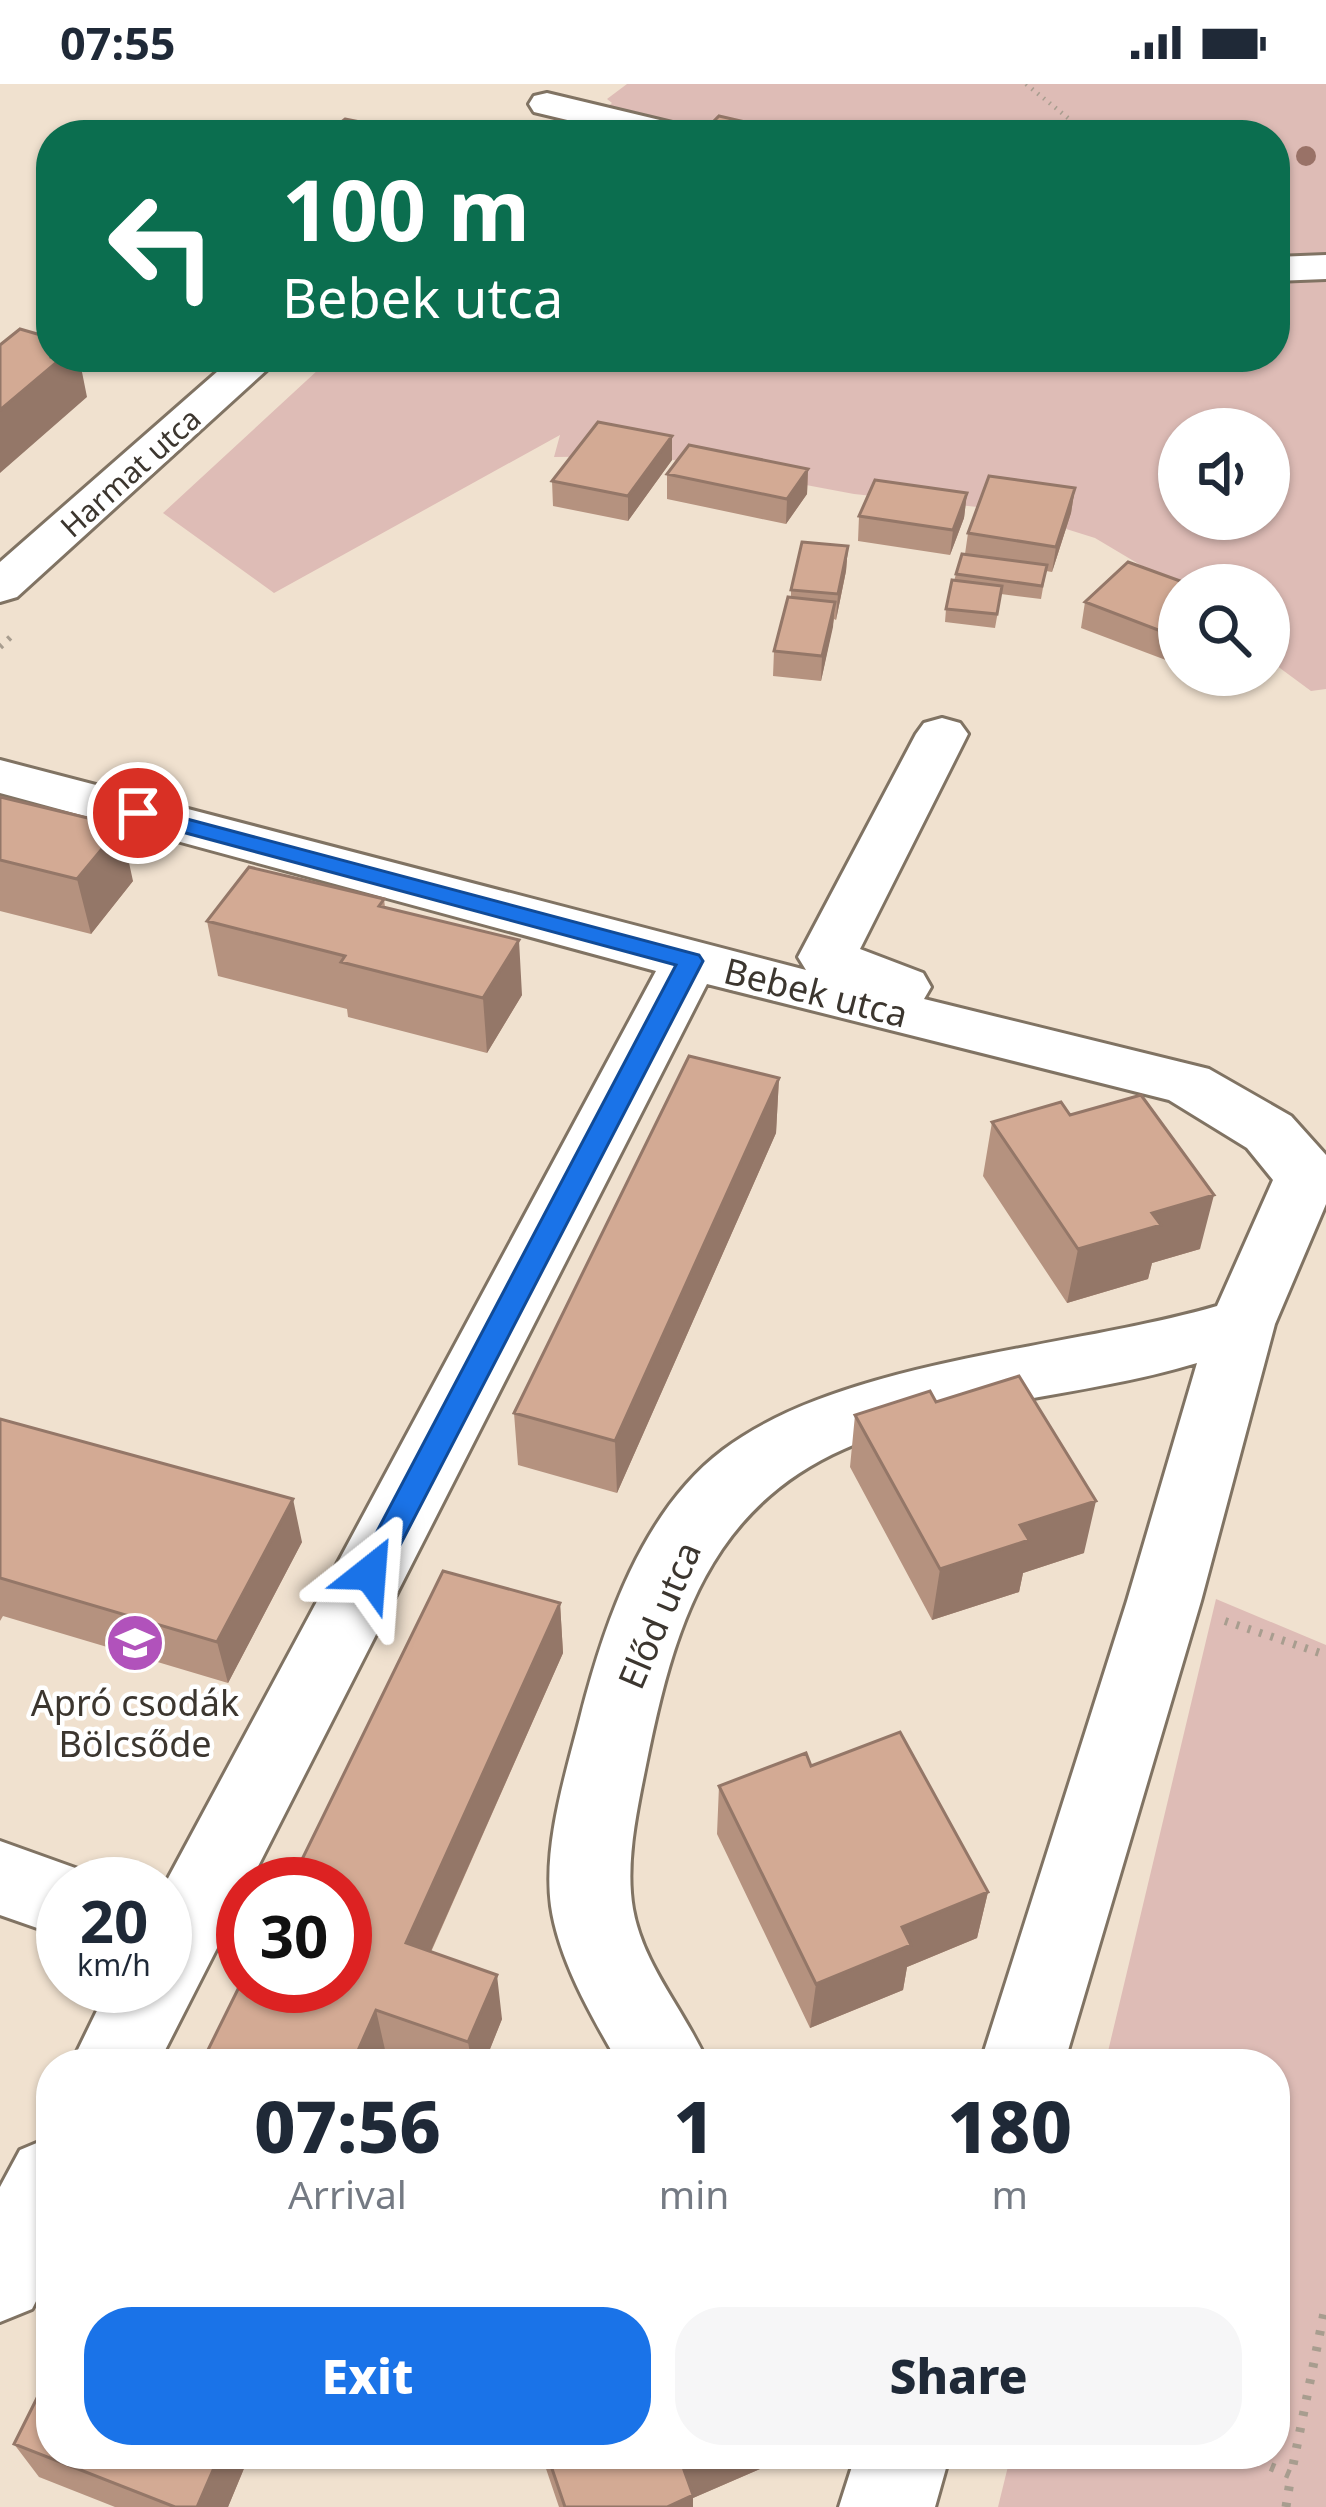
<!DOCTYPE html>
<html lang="en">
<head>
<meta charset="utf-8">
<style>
	body { margin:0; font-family:"Noto Sans",sans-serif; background:#f6f6f7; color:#1f2937; height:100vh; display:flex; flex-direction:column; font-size:45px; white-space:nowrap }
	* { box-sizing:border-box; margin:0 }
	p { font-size:39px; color:#747a83 }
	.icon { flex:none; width:66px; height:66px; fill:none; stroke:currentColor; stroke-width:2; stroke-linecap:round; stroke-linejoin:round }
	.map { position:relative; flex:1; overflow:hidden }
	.sheet { position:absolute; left:36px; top:1965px; width:1254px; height:420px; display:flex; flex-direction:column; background:#fff; border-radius:48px; box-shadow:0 3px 9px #0004 }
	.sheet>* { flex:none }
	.banner { position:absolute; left:36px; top:36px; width:1254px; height:252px; border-radius:48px; box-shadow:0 3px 9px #0004; background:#0b6e4f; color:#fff; overflow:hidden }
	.controls { position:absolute; left:1158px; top:324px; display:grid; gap:24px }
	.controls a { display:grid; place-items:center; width:132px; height:132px; border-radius:50%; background:#fff; box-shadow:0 3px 9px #0004; font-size:60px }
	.speed { position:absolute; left:36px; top:1773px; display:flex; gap:24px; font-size:60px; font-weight:700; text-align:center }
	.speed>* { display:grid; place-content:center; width:156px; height:156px; border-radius:50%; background:#fff; box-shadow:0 3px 9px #0004; line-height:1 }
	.speed small { font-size:30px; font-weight:400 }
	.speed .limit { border:18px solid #d22; background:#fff; color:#111 }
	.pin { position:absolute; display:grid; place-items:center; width:102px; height:102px; color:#fff; margin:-51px; border:6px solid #fff; border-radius:50%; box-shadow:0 3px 12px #0007 }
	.me { position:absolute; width:132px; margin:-66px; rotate:28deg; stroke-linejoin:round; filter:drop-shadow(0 0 9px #0008) }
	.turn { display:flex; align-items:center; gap:42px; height:252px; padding:0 48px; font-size:54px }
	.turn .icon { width:156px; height:156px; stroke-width:2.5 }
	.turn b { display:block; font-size:84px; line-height:102px }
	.eta { display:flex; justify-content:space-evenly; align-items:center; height:204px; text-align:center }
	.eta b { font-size:72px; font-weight:800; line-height:84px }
	.cta { display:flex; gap:24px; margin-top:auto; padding:24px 48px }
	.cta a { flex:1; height:138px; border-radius:48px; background:#1a73e8; color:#fff; font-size:48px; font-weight:800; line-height:138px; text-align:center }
	.cta a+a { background:#f6f6f7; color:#1f2937 }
	.status { display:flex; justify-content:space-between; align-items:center; height:84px; padding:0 60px; background:#fff; direction:ltr }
	.status svg { height:33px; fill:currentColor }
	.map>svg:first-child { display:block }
	.green { fill:#debcb6; fill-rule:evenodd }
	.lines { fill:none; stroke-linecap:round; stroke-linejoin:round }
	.minor-casing { stroke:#807363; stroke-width:6 }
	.path-far3 { stroke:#a89d8f; stroke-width:4.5; stroke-dasharray:1.5 6; stroke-linecap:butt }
	.path-far2 { stroke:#a89d8f; stroke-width:6; stroke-dasharray:3 8; stroke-linecap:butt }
	.path-far1 { stroke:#a89d8f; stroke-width:8; stroke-dasharray:3 9; stroke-linecap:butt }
	.path { stroke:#a89d8f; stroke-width:9; stroke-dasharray:4.5 12; stroke-linecap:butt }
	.minor { fill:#fff; fill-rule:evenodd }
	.tree { fill:#997267 }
	.wall { fill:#b5927f }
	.shaded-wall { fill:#947768 }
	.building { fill:#d3aa94; stroke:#947768; stroke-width:3 }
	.route { fill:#1a73e8; stroke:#114b97; stroke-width:3 }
	.labels { text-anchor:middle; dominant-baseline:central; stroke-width:9; stroke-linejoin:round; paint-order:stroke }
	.far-street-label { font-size:30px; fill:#3c362f; stroke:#fff }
	.street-label { font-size:36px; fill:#3c362f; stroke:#fff }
	.poi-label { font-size:36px; fill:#3c362f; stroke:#fff }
</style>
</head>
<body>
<div class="status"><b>07:55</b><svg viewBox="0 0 49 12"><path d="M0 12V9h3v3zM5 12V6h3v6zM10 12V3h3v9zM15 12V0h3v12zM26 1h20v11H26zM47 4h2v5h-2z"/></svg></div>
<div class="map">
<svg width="1326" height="2423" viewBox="0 0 1326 2423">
	<rect width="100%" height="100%" fill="#f0e1cf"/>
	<path class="green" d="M627,0H1326V605L1311,607L1269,576V501L1179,504L1095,454L1006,426L854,410L652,372L554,373L560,351L274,509L163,429L332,273H1275V51H573L612,19L607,15ZM1179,345H1269V435H1179Z
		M1216,1515L1326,1561V2423H998L1011,2370H1275V1980H1105Z"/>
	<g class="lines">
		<g class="minor-casing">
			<path id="minor" d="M547,9L689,43L695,51H630L534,28L529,20L534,12Z
				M1326,171V195L1275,197V173Z
				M234,273H281L17,513L0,518V478Z
				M942,634L960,639L968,650L860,865L923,889L931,903L924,915L1209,985L1291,1032L1326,1071V1120L1275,1240L1201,1517L1064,1980H980L1127,1517L1197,1279C1082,1314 954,1316 844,1365C708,1425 673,1546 646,1681C637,1726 625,1779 633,1825C643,1882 686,1928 708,1980H619C592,1933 559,1877 551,1822C543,1762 565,1692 580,1634C604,1540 642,1427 723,1366C843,1275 1070,1265 1217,1222L1273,1096L1247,1064L1169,1016L707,900L249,1800H243V1813L158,1980H71L109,1902H165V1800L656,887L0,709V676L806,886L798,873L916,650L924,639Z
				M0,1757L92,1790L96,1800H63V1853L0,1831Z
				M51,2053V2188L32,2225L0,2238V2103L20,2066Z
				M856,2370H950L935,2423H839Z"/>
		</g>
		<path class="path-far3" d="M1026,0L1089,51"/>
		<path class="path-far2" d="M0,563L16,548"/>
		<path class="path-far1" d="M1225,1537L1326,1571"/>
		<path class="path" d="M1240,2370L1291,2391L1326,2219
			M1286,2423L1291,2391"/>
		<use href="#minor" class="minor"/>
	</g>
	<circle class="tree" cx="1306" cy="72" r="10"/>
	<path class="wall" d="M714,37H741V49L738,51H723L714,49Z
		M672,376L628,437L553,422L552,397Z
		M808,385L807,410L786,440L667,415V390Z
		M1075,404L1071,429L1052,488L1046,487L1041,515L1001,510L995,544L945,538L946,525L956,490L965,470L968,449Z
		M967,409L964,434L950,471L858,457L859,432Z
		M848,462L846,487L836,536L834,535L821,597L773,592L774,567L791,513V506Z
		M1179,501V581L1081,544L1085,518Z
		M1205,591H1237L1229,600Z
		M0,713L133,797L91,850L0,827Z
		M384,815L385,823L522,911L487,969L348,933L347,925L218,892L207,837Z
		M779,994L776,1049L617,1409L518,1381L514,1329Z
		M1070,1031L1200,1165L1152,1179L1148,1195L1067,1219L983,1092L992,1038Z
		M936,1318L1084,1469L1023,1489L1019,1508L932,1536L850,1383L855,1331Z
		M0,1335L302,1458L228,1599L3,1532L0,1537Z
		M560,1519L563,1569L431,1868L502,1935L484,1980H414L386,1970L381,1980H201Z
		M811,1682L988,1808L977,1854L907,1883L903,1906L810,1944L717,1750L719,1702Z
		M14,2360L51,2370H250L228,2423H115L39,2393Z
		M541,2370H783V2375L693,2414V2423H559Z"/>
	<path class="shaded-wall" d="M741,37V49L735,51V42Z
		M63,273H79L87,313L0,389V326Z
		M672,352V376L628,437V412Z
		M808,385L807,410L786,440L787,415Z
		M1075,404L1071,429L1052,488L1056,463Z
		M967,409L964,434L950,471L953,446Z
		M848,462L846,487L836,536L838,510Z
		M835,518L833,543L821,597L822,572Z
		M1276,532L1269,558V538Z
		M121,742L133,797L91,850L77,795Z
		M519,856L522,911L487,969L483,914Z
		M779,994L776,1049L617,1409L615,1357Z
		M1214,1111L1200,1165L1152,1179L1148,1195L1067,1219L1078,1165L1152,1129Z
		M293,1415L302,1458L228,1599L217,1558Z
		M1096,1417L1084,1469L1023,1489L1019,1508L932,1536L940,1485L1020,1441Z
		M560,1519L563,1569L414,1905L406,1859Z
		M988,1808L977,1854L907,1883L903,1906L810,1944L816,1900L902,1843Z
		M497,1891L502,1935L484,1980H472L468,1958Z
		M376,1926L386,1970L381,1980H352Z
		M220,2370H250L228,2423H197Z
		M721,2370H783V2375L693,2414V2423H667L684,2386Z"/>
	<path class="building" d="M719,32L741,37L735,42L714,37Z
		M345,35L401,46L394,51H325Z
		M20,245L51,254V273H63L0,326V261Z
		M598,338L672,352L628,412L552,397Z
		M689,361L808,385L787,415L667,390Z
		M989,392L1075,404L1056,463L968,449Z
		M875,396L967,409L953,446L859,432Z
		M802,458L848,462L838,510L791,506Z
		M962,470L1047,481L1042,502L956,490Z
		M1128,478L1191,501H1179V554L1085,518Z
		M952,496L1002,502L997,530L946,525Z
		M788,513L835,518L822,572L774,567Z
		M0,713L121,742L77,795L0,776Z
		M249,783L384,815L379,822L519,856L483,914L341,878L345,872L207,837Z
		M689,972L779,994L615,1357L514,1329Z
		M1141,1011L1214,1111L1152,1129L1161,1141L1078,1165L992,1038L1061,1018L1070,1031Z
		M1019,1292L1096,1417L1020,1441L1029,1456L940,1485L855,1331L930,1307L936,1318Z
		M0,1335L293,1415L217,1558L0,1494Z
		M443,1487L560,1519L406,1859L497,1891L468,1958L376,1926L352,1980H201L243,1895V1902H345V1800H290Z
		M900,1648L988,1808L902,1843L911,1861L816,1900L719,1702L806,1669L811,1682Z
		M51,2286V2370H220L197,2423H175L14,2360Z
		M547,2370H721L684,2386L693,2411L667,2423H565Z"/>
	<path class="route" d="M138,722L699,871L703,877L381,1498L370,1502L359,1498L355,1489L676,881L130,734V724Z"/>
	<defs>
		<g id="school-disc" transform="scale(3)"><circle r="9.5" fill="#b152bb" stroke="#fff"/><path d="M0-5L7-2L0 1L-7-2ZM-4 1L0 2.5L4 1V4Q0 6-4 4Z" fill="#fff"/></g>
	</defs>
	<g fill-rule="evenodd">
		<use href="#school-disc" x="135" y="1559"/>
	</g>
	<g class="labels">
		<g class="far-street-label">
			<text transform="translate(130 388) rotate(-42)">Harmat utca</text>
		</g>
		<g class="street-label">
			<text transform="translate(816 908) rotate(14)">Bebek utca</text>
			<text transform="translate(659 1531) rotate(-67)">Előd utca</text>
		</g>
		<g class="poi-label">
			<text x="135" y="1618">Apró csodák<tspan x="135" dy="41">Bölcsőde</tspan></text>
		</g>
	</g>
</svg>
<div class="controls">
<a><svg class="icon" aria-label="sound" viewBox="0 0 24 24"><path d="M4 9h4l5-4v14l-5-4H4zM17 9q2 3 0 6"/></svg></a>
<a><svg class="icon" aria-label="search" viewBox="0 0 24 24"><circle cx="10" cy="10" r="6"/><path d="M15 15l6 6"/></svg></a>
</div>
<div class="speed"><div>20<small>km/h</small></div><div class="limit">30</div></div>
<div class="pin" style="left:138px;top:729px;background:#d93025"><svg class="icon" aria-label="arrive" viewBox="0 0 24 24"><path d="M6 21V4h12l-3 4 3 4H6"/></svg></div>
<svg class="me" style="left:370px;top:1489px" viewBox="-20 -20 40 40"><path d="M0-17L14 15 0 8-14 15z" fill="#1a73e8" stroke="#fff" stroke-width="4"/></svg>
<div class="banner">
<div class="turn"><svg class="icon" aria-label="left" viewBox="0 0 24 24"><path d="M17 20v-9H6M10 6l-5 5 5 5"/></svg><div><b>100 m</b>Bebek utca</div></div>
</div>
<section class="sheet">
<div class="eta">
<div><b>07:56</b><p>Arrival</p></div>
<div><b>1</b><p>min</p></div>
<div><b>180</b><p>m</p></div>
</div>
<div class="cta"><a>Exit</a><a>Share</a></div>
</section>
</div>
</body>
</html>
